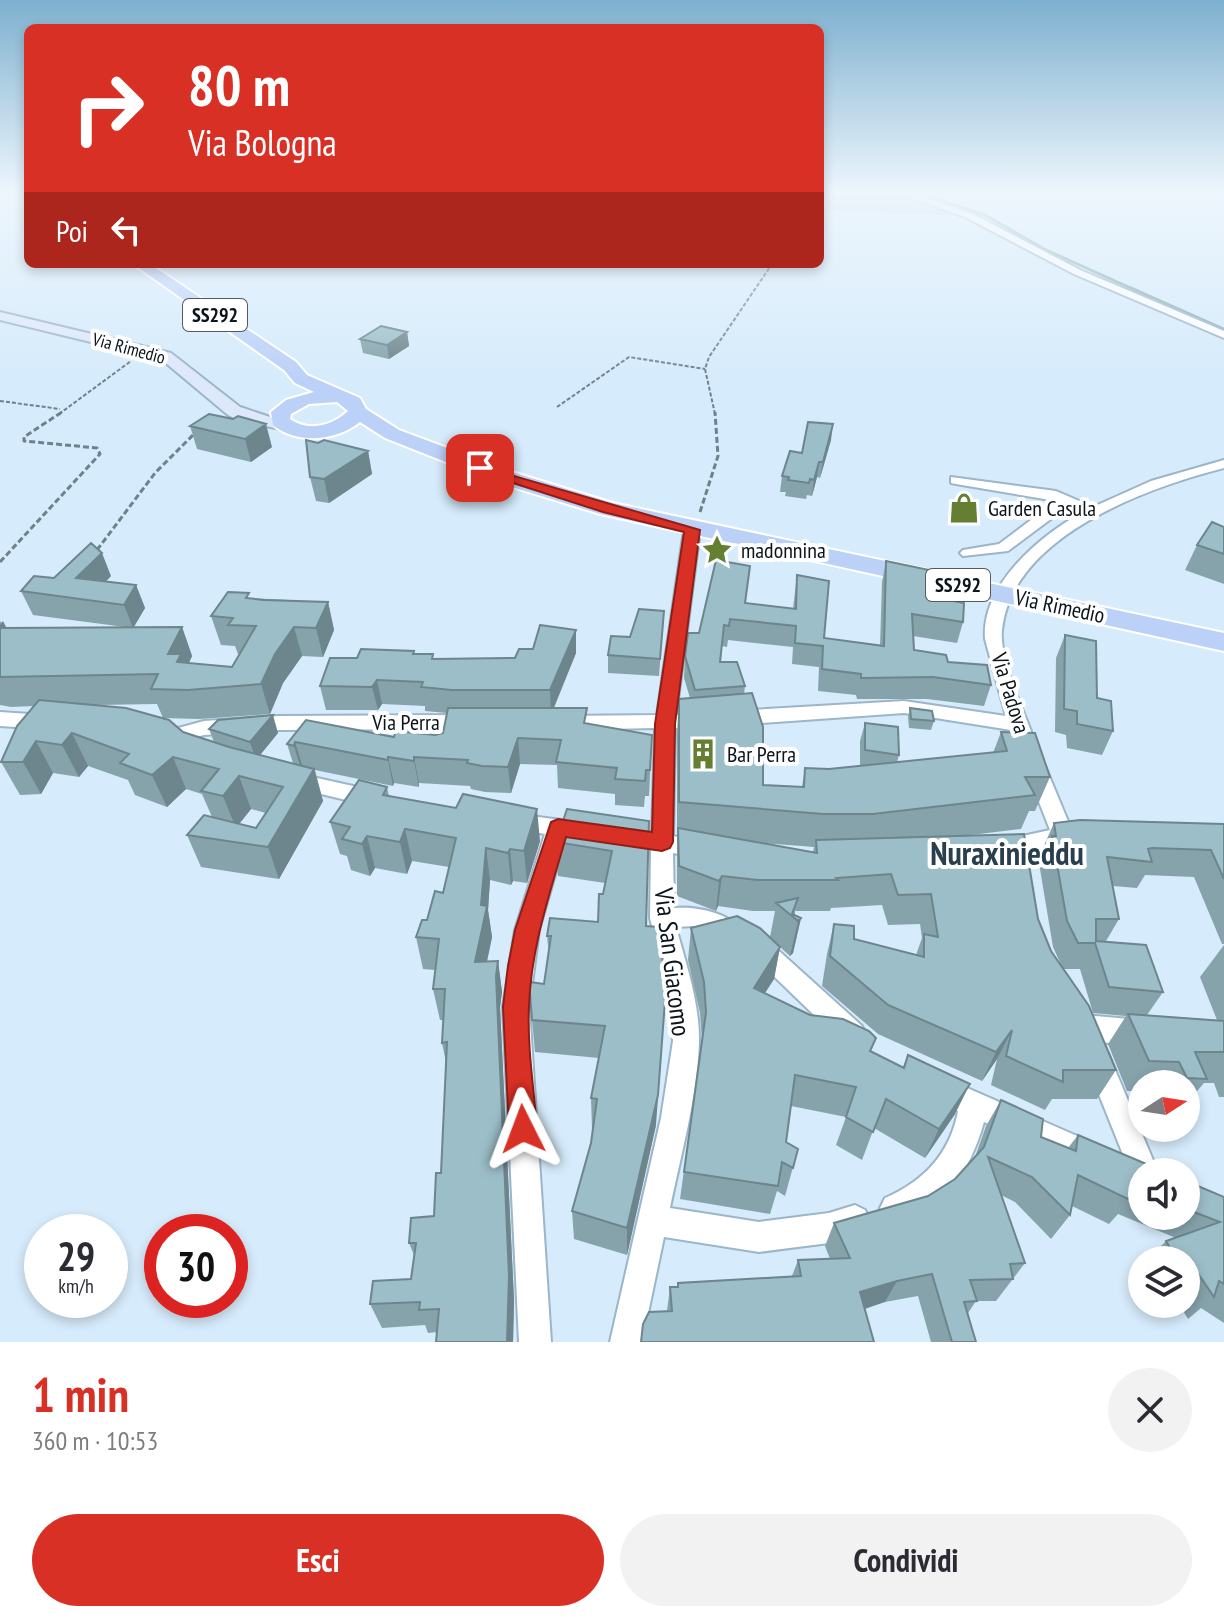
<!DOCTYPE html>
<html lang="it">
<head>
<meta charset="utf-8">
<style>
	body { margin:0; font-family:"PT Sans Narrow",sans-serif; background:#f2f2f3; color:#2b2b33; height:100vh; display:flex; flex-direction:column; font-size:30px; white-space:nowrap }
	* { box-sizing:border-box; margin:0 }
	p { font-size:26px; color:#7c7c81 }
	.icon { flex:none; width:44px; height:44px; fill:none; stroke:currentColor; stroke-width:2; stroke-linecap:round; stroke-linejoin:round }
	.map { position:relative; height:1342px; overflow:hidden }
	.side { display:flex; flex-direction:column; background:#fff; flex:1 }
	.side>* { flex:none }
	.hud { position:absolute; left:24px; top:24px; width:800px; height:244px; border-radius:12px; box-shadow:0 4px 12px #0003; background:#d93025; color:#fff; overflow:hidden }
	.needle { width:52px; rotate:78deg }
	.fabs { position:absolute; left:1128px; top:1070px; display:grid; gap:16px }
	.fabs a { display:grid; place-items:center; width:72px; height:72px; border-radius:50%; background:#fff; box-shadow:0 4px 12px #0003; font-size:40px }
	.speed { position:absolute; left:24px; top:1214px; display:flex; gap:16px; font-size:40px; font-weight:700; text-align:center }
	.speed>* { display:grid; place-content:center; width:104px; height:104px; border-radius:50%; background:#fff; box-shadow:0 4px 12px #0003; line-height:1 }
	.speed small { font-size:20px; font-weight:400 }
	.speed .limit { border:12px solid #d22; background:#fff; color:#111 }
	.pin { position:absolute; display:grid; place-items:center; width:68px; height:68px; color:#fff; margin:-34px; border-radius:16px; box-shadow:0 4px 12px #0006 }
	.me { position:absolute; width:88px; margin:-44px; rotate:357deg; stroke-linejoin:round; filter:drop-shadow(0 0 6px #0008) }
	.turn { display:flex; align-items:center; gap:28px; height:168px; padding:0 32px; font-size:36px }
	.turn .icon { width:104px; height:104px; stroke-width:2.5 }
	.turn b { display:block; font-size:56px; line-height:68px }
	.then { display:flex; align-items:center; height:76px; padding:0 32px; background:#0003; gap:16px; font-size:30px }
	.round { display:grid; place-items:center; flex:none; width:84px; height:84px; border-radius:42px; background:#f2f2f3 }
	.overview { display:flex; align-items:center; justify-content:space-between; height:136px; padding:0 32px }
	h1 { font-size:48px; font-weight:600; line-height:60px; color:#d93025 }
	.primary-button { display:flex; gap:16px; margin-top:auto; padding:16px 32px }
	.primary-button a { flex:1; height:92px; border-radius:48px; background:#d93025; color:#fff; font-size:32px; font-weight:600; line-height:92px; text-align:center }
	.primary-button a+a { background:#f2f2f3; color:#2b2b33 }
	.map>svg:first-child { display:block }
	.green { fill:#c8c8e4 }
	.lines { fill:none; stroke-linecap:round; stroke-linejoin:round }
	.stream-far1 { stroke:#80abaa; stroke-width:3 }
	.stream { stroke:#80abaa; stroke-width:4 }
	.street-casing { stroke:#9cb5c8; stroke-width:4 }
	.secondary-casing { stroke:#9cb5c8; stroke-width:4 }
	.primary-casing { stroke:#fff; stroke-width:4 }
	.path-far1 { stroke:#71818c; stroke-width:2; stroke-dasharray:4 2; stroke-linecap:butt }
	.path { stroke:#71818c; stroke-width:3; stroke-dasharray:6 3; stroke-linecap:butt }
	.street { fill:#fff; fill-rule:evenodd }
	.secondary { fill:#dee8fb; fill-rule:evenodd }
	.primary { fill:#bcd1f8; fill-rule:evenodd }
	.wall { fill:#86a3ac; fill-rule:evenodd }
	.shaded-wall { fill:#6d858c }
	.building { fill:#9cbec8; stroke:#6d858c; stroke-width:2 }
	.route { fill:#d93025; stroke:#8d1f18; stroke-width:2 }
	.labels { text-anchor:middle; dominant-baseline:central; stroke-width:8; stroke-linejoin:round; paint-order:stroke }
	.far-street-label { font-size:18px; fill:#0a141a; stroke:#fff }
	.shield { fill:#fff; stroke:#545a5f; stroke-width:2 }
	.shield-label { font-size:20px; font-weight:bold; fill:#0a141a }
	.poi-label { font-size:22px; fill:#0a141a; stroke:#fff; text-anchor:start }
	.street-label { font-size:22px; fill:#0a141a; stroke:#fff }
	.near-street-label { font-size:26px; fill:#0a141a; stroke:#fff }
	.near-quarter-label { font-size:32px; font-weight:bold; fill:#293f4e; stroke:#fff }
</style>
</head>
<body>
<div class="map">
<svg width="1224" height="1342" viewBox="0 0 1224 1342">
	<rect width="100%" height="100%" fill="#d6ebfb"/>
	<path class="green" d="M823,191H896L965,216L827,210Z"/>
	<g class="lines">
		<path class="stream-far1" d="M913,191L985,215L1044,249L1135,290"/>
		<path class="stream" d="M1130,288L1224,330"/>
		<g class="street-casing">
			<path id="street" d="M895,191H905L973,214L1080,270L1224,331V338L1074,274L967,218Z
				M1224,460V468C1146,488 1012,536 1002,630C999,656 1021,706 1031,731L1028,736H1014L1011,730L904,713L734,725L725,718L734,711L904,701L1006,716L985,639C981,585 1039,537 1081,513L1067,507L1008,551L963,556L960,553L963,550L999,544L1056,501L956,484L951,483V477L1056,491L1093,507L1151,481Z
				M692,525L700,530L676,715L708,716L711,721L708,726L675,728L673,836L707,843L710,849L707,855L699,858L673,853L674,908C695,906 732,912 743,934L739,941L731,944L694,926L676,927C686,964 700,1004 699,1043C697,1098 681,1154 670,1208L759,1222L829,1213L855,1205L865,1210L870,1220L865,1230L829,1243L759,1252L664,1237L642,1342H610L661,1118L673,1041L668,989L650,918L651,850L618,843L615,837L618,831L626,829L652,833L655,728L563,730L556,728L553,723L556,718L563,716L657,715L684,530Z
				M0,712L45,715L52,717L55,722L52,727L45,729L0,726Z
				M469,715L476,717L479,722L476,727L469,729L279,730L204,735L178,742L171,740L168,735L171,730L204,721L279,716Z
				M1035,759L1042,761L1045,766L1070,826L1080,828L1083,834L1080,840L1072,842L1003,857L995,854L992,848L995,842L1050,830L1025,766L1028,761Z
				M299,774L371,790L378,792L381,798L378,804L371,806L292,787L289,782L292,777Z
				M515,814L585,823L593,825L596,831L593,837L585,839L566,837L539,930L529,1007L551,1342H519L503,1007L515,930L545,834L508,828L504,822L508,816Z
				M761,939L769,942L862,1026L866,1035L862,1044L853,1047L844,1044L753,956L749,949L753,942Z
				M1084,1015L1141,1020L1150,1024L1154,1032L1150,1040C1131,1048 1094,1043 1075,1035L1071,1027L1075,1019Z
				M1099,1049L1108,1053L1158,1172H1142V1185L1134,1182L1086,1062L1090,1053Z
				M942,1077L1100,1146L1104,1156L1100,1166L1090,1170L984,1122C968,1177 947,1201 895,1223L885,1218L880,1208L885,1198C924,1181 950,1154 958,1111L932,1099L929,1090L932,1081Z"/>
		</g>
		<g class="secondary-casing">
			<path id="secondary" d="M0,312L171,353L240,407L291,424L282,429L242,422L228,415L161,359L0,320Z"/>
		</g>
		<g class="primary-casing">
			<path id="primary" d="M133,264H150L296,362L307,375L360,398L366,409L399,430L512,472L613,503L1224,633V651L600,514L496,482L385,438L360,422C336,441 298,445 273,425L271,412L286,400L314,392L295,383L284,370ZM337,402L348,411C332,426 309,432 290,419L291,414L309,404Z"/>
		</g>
		<path class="path-far1" d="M0,401L60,409
			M557,407L629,357L705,369
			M59,414L131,361
			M715,414L705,369L709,357L772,264"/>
		<path class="path" d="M700,512L718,456L715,412
			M97,550L155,473L194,434
			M0,562L100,454L97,448L24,441V437L62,412"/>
		<use href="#street" class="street"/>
		<use href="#secondary" class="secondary"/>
		<use href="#primary" class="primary"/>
	</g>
	<path class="wall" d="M407,332L409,346L389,359L363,353L360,339Z
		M233,419L272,447L251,462L197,449L190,426Z
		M831,440L820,478L817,477L812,496L807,495L806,499L785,496L786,492H780L782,476L802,453Z
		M318,443L368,451L372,474L329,503L316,501L310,477Z
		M1224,527V584L1185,570L1197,545Z
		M886,561L963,622L957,643L913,636L914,650L948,662L991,685L984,706L927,699H857L856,695L818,691L819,667L792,664L793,647L728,640L727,647L722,646L721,662L745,686L744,694L763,785L802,787L805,768L829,769L860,766V741L865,723L899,755L897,762L993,753L1001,732L1050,777L1035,811H1029L1021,829L963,836L1038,919L1051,951L1062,967L1053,947L1039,863L1043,856L1042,850L1054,823L1224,824V944H1222L1194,877L1145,875L1137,888L1113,886L1119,919L1106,941L1163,992L1147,1015L1217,1020L1200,977L1224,945V1097H1219L1214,1083H1204L1186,1104V1084H1142V1091H1127L1108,1044L1126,1016L1093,1013L1080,969H1064L1116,1070L1097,1099H1052L1045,1110L991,1085L997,1059L982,1081L878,1034L822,986L827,954L834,924L854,939L916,955L922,938L920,924L888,925L882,905L831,908L830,911H795V915L801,918L793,953L790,956L780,947L774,979L765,993L871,1052L903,1067L908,1055L955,1114L925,1158L874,1128L862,1160L836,1145L846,1117L791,1106L786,1142L798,1149L785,1196L777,1191L770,1214L680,1199L702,1040L700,1013L688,960L691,928L770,937L775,911H753L718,906L716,911L677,896V733L679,699L690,698L684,678L685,656L699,633L745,603L793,609L797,575L824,638L880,646L882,582ZM760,843L775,844L814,847L813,852Z
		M111,576L106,581L136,585L145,608L134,627H182L192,656L189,663L232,667L240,654H238L235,646L221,645L211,616L250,598L328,602L334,630L323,657L302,656L283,683L270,714L199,719L163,718L157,704L96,705L214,742L209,729L278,733L260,755L293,763L287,744L306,720L394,737L435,735L443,733L447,713L425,711V706L382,704L378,710H326L320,686L357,658L414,651L415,654L434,659L515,658L576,653L554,708L587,724L652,735L649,796H645L644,807L615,805V794L558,788L557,765L520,764L511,793L485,792L471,789L470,786L419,783V787L394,783L393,786L315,770L323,801L279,879L201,867L187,835L212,817L202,794L186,789L167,807L135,795L128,780L88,766L79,777L53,773L41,794L20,795L1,762L34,706L11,707L0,705V621L7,628L125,627L33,615L21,591L54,578ZM251,809L266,813L256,828L239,824Z
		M664,611L659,676L608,673V655L630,637Z
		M1065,635L1113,731L1102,755L1067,748L1066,735L1055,732L1056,658Z
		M910,708L934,721L931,730L909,728L908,717Z
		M387,787L389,796L540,841L527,883L513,881L511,885L490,880L488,910L492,937L487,962L498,961L502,992L500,1007L514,1300L513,1342H436L437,1332L428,1333L425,1325L382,1328L370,1304L411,1279L414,1255L409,1243L434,1216L441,1173L446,1062L442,1043L443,1020H440L433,989L435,970L423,969L416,937L443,893L449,867L412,861L407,874L375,868L370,876L351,870L347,856L340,854L330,822Z
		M649,821L646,926L656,1125L627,1255L574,1239L572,1211L591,1143L593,1129H592L591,1098L599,1058L535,1052L532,1020L544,984L549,955L547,936L598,922L605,883L558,876L556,842Z
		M1001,1100L1041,1137L1068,1148L1078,1135L1142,1172V1216H1186V1181L1224,1197V1323L1201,1308L1188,1319L1179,1304H1186V1260H1147L1166,1241L1176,1238L1118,1214L1109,1224L1072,1206L1070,1215L1051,1239L1015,1202L1001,1195L1025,1263L996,1301H976L968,1313L976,1342H931L918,1296L885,1302L667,1311L670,1287H678V1283L792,1276L798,1260L830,1259L825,1246L834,1223L928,1196L955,1179L975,1157L986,1126Z
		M1167,1304H1177L1170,1310Z"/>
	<path class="shaded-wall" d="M407,332L409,346L389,359L387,345Z
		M266,424L272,447L251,462L245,439Z
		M833,424L831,440L820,478L823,462Z
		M368,451L372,474L329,503L324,479Z
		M819,462L817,477L812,496L814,480Z
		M102,553L111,576L88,600L76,578Z
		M136,585L145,608L133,628L124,605Z
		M328,602L334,630L323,657L316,628Z
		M3,621L18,650L0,633V625Z
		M182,627L192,656L186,669L192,683L188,691L182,676L168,654Z
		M294,627L302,656L283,683L270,714L261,684L275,654Z
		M576,630V653L551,714L550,690Z
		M377,680L382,704L378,710L372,687Z
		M273,715L278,733L256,760L250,742Z
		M72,733L88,766L79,777L62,745Z
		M518,738L520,764L511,793L508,767Z
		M36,741L53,773L41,794L23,762Z
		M295,742L303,768L302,772L294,746Z
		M173,757L186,789L167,807L152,775Z
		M388,757L394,783L393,786L388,760Z
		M414,757L419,783V787L414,761Z
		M314,769L323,801L279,879L268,847Z
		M239,776L251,809L236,828L223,796Z
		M537,809L540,841L527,883L524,851Z
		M405,829L412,861L407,874L400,842Z
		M367,836L375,868L370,876L362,844Z
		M486,848L490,880L488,910L492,937L480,993L475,962Z
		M510,849L513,881L511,885L508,853Z
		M722,876L718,906L716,911L719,881Z
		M801,918L793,953L790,956L798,921Z
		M780,947L774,979L748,1019L754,988Z
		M498,961L502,992L500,1007L514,1300L513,1342H507L496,976Z
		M665,1001L656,1125L627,1255V1228Z
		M1012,1030L997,1059L982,1081L996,1052Z
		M970,1084L955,1114L925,1158L939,1129Z
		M897,1281L885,1302L850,1314L860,1292Z"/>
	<path class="building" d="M381,326L407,332L387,345L360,339Z
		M209,414L233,419L238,416L266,424L245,439L190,426Z
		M808,422L833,424L823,462H819L814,480L810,479L809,483L788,480L789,477L782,476L790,451L802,453Z
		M306,440L318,443L324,440L368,451L324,479L310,477Z
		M1212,522L1224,527V554L1197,545Z
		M91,543L102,553L76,578L136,585L124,605L21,591L34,576L54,578Z
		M716,560L750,566L745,603L796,609L797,575L829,581L824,638L884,646L886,561L934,571L931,597L964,603L963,622L912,614L914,650L946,655L948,662L987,665L991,685L933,677L861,678V674L822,669L823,646L795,643L796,626L730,619L729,626L724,625L720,662H737L745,686L695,690L685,656L688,633H699Z
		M228,592L249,593L246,598L264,600L328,602L316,628L294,627L275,654L261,684L188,690L151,689L158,674L0,677V628L182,627L168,654H181L177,662L232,667L256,626L228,625L233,618L211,616Z
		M639,609L664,611L660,659L608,655L611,636L630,637Z
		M540,625L576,630L550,690H452L421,687L423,682L377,680L372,687L320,686L330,658H357L361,649L414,651L413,654H433L432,659L515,658L519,649H533Z
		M1065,635L1096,641L1097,698L1111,701L1113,731L1077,724V711L1064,709Z
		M752,693L763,727V785L804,787L805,768L829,769L1007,751L1001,732L1035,733L1050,777H1025L1035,795L873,814H823L679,802V699Z
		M39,700L126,708L169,720L183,732L229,747L314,769L268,847L187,835L204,815L256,828L283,787L239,776L223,796L201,791L219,769L173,757L152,775L120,763L129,754L72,733L62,745L36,741L23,762H1L17,726Z
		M448,708H587L584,723L652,735L650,770H646L645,781L615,779L617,768L556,762L561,740L518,738L508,767L482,766L467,763L468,760L414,757V761L388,757V760L295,742L294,746L287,744L306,720L394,737L396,731L435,735L443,733Z
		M910,708L932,711L934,721L911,719Z
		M273,715L250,742L209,729L218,720Z
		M865,723L898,727L899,755L865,750Z
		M359,780L387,787L383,795L456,808L463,794L537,809L524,851L510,849L508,853L486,848L481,905L487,906L475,962L498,961L496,976L509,1276L507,1342H436L439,1309L419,1310L420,1302L370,1304L373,1281L411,1279L416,1243H409L411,1218L434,1216L436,1173H441L447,1042L442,1043L445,989H433L439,939L416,937L422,920H427L435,891L443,893L456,838L405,829L400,842L367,836L362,844L342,839L350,827L330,822Z
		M567,809L649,821L646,926L659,927L661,935L665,1001L658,1095L627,1228L572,1211L591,1143L597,1099L591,1098L605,1026L532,1020L529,982L544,984L551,936H547L550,918L598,922L599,894H603L612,851L556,842Z
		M1080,820L1224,824V879L1211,850L1152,848L1148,849L1152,862L1107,857L1119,919H1096V941L1146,945L1163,992L1109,987L1095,943H1078L1067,921L1052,836H1056L1054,823Z
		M678,828L817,853L816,840L1024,834L1038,919L1051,951L1089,1006L1116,1070H1063V1082L1006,1056L1012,1030L996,1052L888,1005L830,956L834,924L854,926V939L924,957V934L938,937L931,894L898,895L891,874L836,878L838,880H758L722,876L719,881L679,866Z
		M798,898L792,914L801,918L798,921L776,903Z
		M737,916L760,928L780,947L754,988L810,1015L843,1019L869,1031L876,1038L870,1051L904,1068L908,1055L970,1084L939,1129L886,1099L873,1132L846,1117L856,1087L795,1075L786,1142L798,1149L793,1168L782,1162L778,1186L684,1172L706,1012L704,982L691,928Z
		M1128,1014L1224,1021V1052H1195L1207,1079L1187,1078L1179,1062L1149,1061Z
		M1001,1100L1043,1119L1041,1137L1076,1151L1078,1135L1165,1172H1142V1191L1132,1186L1130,1200L1078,1175L1070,1215L1032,1177L988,1157L1025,1263L1010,1264L1013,1279L970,1280L977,1301L964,1302L976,1342H952L932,1274L897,1281L860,1292L874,1342H641L643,1324L649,1312L672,1311L670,1287H678V1283L801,1276L798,1260L850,1258L834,1223L928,1196L955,1179L984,1147Z
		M1186,1181L1224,1197V1284L1219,1281L1214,1297L1199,1275L1195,1288L1186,1273V1260H1177L1166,1241L1220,1222L1186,1209Z"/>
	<linearGradient id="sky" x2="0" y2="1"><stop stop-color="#7eb0cf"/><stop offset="0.51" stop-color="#edf6fd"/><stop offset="1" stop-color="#edf6fd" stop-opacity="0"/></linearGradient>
	<rect width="1224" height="378" fill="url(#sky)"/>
	<path class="route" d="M476,465L700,530L675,724L673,842L670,848L662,851L566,837C550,893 531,947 529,1006C527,1046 534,1089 537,1129L533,1139L523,1143L513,1139L509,1129L503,1007L508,966L515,930L551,822L558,819L652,832L655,724L684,532L603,512L476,471Z"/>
	<defs>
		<g id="shop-bare" transform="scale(2.4)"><path d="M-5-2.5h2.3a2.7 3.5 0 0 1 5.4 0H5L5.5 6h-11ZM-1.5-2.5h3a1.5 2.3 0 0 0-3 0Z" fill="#657f32" stroke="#fff" stroke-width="2.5" paint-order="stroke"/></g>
		<g id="sight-bare" transform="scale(2.4)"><path d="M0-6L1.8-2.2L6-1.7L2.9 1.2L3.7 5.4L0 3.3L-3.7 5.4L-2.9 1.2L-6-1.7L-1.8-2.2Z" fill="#657f32" stroke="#fff" stroke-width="2.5" paint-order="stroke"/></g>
		<g id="building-bare" transform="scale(2.4)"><path d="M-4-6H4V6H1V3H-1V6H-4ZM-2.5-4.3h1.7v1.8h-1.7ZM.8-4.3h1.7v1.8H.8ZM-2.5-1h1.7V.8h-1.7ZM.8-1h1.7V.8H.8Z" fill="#657f32" stroke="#fff" stroke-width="2.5" paint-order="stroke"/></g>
	</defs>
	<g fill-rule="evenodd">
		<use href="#shop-bare" x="964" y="508"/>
		<use href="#sight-bare" x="717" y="550"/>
		<use href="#building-bare" x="703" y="754"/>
	</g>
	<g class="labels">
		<g class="far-street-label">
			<text transform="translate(129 348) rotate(15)">Via Rimedio</text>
		</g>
		<g class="shield">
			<rect x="183" y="299" width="64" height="32" rx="6"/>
			<rect x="926" y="569" width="64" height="32" rx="6"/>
		</g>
		<g class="shield-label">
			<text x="215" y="315">SS292</text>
			<text x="958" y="585">SS292</text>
		</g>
		<g class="poi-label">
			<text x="988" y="508">Garden Casula</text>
			<text x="741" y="550">madonnina</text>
			<text x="727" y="754">Bar Perra</text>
		</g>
		<g class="street-label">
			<text transform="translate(1060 606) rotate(12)">Via Rimedio</text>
			<text transform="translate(1011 693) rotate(73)">Via Padova</text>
			<text x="406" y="722">Via Perra</text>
		</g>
		<g class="near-street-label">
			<text transform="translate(673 962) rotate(83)">Via San Giacomo</text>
		</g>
		<g class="near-quarter-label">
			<text x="1007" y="853">Nuraxinieddu</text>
		</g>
	</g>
</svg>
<div class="fabs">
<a><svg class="needle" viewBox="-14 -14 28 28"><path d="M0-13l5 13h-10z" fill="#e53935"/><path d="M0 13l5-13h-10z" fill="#7c7c81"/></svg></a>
<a><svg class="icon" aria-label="sound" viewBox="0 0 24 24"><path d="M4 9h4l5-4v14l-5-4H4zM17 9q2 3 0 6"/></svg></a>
<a><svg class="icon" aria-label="layers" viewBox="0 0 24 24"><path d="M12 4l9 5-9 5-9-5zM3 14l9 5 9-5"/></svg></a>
</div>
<div class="speed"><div>29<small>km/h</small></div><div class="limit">30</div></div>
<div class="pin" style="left:480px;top:468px;background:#d93025"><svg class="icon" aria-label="arrive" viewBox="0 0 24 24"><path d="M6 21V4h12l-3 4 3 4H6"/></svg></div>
<svg class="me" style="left:523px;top:1129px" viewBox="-20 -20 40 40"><path d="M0-17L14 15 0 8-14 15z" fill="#d93025" stroke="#fff" stroke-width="4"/></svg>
<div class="hud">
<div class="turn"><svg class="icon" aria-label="right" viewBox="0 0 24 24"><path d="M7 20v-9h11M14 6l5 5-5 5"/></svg><div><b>80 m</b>Via Bologna</div></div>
<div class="then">Poi<svg class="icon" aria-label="left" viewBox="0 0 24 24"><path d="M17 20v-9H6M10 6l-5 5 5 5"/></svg></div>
</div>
</div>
<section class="side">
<div class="overview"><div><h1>1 min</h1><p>360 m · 10:53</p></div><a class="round"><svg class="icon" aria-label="close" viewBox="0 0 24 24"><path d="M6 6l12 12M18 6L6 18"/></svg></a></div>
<div class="primary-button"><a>Esci</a><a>Condividi</a></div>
</section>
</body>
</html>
